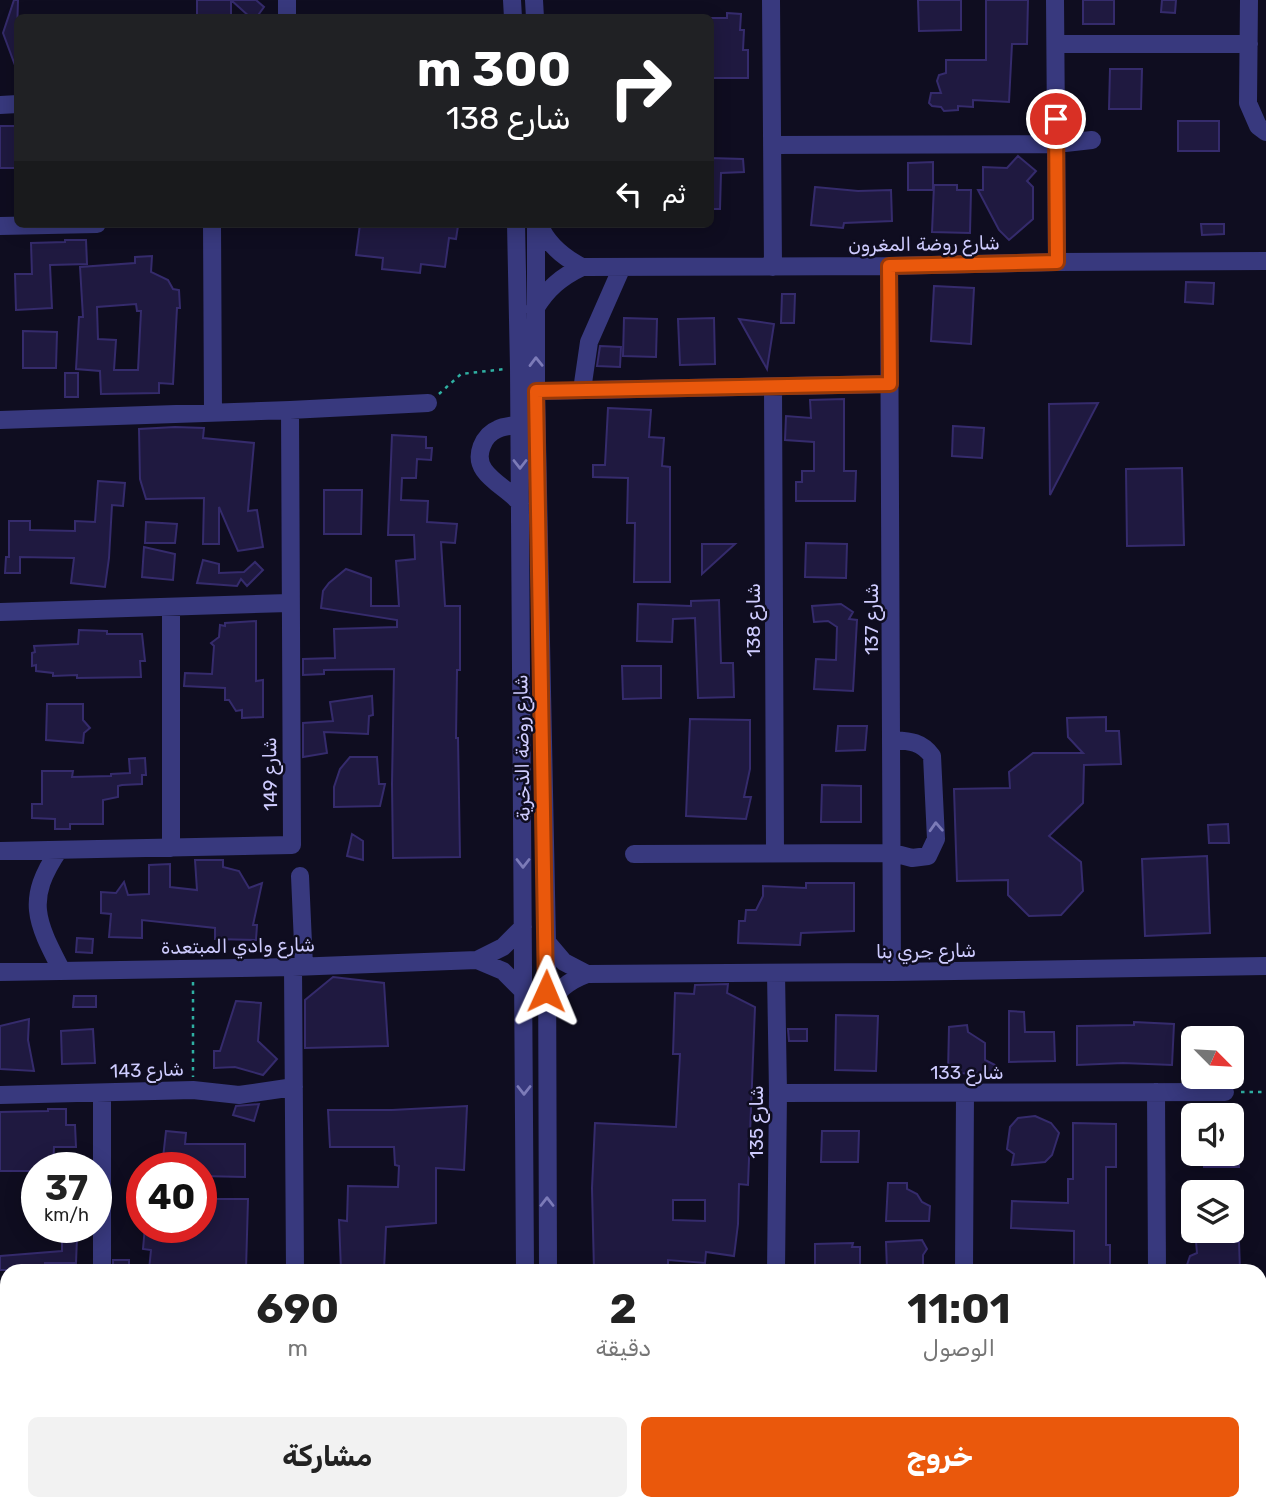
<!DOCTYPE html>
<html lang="ar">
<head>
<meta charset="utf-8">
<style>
	body { margin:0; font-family:Rubik,Cairo,sans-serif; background:#f2f2f2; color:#222; direction:rtl; height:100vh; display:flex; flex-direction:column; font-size:26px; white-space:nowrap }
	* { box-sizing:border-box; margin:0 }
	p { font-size:23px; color:#767676 }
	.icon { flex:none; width:38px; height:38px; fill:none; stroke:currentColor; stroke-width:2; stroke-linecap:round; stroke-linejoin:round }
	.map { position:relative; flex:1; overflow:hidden; direction:ltr }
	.side { position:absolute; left:0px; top:1264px; width:1267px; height:247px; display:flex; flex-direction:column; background:#fff; border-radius:21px 21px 0 0; box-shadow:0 4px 18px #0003; direction:rtl }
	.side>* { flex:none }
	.top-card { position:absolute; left:14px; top:14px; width:700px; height:214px; border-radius:10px; box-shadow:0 4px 18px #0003; direction:rtl; background:#202124; color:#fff; overflow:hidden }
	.needle { width:46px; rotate:114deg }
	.buttons { position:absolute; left:1181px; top:1026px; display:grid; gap:14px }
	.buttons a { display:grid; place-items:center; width:63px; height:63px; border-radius:10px; background:#fff; box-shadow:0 4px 18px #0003; font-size:35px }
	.speed { position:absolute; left:21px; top:1152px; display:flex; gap:14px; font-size:35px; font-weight:700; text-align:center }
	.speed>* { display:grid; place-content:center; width:91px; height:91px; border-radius:50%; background:#fff; box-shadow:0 4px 18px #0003; line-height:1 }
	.speed small { font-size:18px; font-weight:400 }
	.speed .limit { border:10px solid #d22; background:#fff; color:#111 }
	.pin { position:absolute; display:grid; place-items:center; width:60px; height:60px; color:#fff; margin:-30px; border:4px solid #fff; border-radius:50%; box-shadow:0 2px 7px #0007 }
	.me { position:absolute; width:77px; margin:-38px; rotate:1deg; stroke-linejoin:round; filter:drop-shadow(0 0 5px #0008) }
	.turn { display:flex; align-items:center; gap:24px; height:147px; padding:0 28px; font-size:32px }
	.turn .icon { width:91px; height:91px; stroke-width:2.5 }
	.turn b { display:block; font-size:49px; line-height:60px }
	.then { display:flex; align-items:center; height:66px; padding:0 28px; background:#0003; gap:14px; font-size:26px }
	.eta { display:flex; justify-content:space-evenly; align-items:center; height:119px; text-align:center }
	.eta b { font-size:42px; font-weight:700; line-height:49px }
	.cta { display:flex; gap:14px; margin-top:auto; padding:14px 28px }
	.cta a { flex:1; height:80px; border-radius:10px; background:#ea580c; color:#fff; font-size:28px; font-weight:700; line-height:80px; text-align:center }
	.cta a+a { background:#f2f2f2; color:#222 }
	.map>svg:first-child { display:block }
	.building { fill:#1f1940; stroke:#352b6c; stroke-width:2; fill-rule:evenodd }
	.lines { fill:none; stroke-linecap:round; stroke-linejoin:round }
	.path { stroke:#2fb0a2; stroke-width:2.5; stroke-dasharray:3.5 5; stroke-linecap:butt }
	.minor { stroke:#38397e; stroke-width:18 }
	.oneway { stroke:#7c7bb8 }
	.route-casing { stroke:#983908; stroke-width:18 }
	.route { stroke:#ea580c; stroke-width:12 }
	.labels { text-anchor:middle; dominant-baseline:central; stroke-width:5; stroke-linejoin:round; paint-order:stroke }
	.street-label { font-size:19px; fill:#cfccff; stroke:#0f0d20 }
</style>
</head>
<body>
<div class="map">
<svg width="1266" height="1509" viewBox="0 0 1266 1509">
	<rect width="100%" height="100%" fill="#0f0d20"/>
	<path class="building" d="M14,0H18L16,68L3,33Z
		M197,0H256L264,7L256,18H251L231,0V18H197Z
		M918,0H961V30L919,31Z
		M986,0H1028L1027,44H1012L1009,102L973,100V107L958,106V110L944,111L941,107L932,106L929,103L931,93H941L937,81L939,75L946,73V60H986Z
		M1083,0H1114V24H1083Z
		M1162,0H1176L1175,13L1161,12Z
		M727,13L741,14L740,30H744L743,50H748V78H710V18H727Z
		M1110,69H1142L1141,109H1109Z
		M1178,121H1219V151H1178Z
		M0,126H16L15,168H0Z
		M1018,156L1036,171L1027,181L1033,187V219L1009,240L999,230L978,190H983V167L1007,168Z
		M710,158L743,159L744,172L721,173L720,209H710Z
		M933,162V190H908V163Z
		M934,185H957V190H971L970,233L932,232Z
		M815,187L858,191L891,190L892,221L844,223L843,228L811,225Z
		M360,224H451L458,226L456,239L449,238L445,267L421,264L420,273L382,269L383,258L356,255Z
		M1201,224H1224V234L1202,235Z
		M65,240H86L87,264L50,265L52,308L16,310L15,274H32L31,243L65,242Z
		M152,256L151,272L168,280L173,289L179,290L180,308H177L173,384L159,383V393L101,394L100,371L76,369L79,317H83L80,267L135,263V257ZM136,304L137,311H141L138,370H114L116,340L98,339L97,307Z
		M1186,282L1214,283L1213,304L1185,302Z
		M934,286L974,288L971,344L931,341Z
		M782,294H795L794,323H781Z
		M624,318L657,319L656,357L623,356Z
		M714,318L715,364L680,365L678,319Z
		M739,319L774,324L767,369Z
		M23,331L57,332L56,368H23Z
		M600,346L621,347L620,367L597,366Z
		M65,373H78V397H65Z
		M844,399V471H856L855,501H796V482H802V471H814V442L785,440L786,416L811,418L810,400Z
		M1098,403L1050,495L1049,404Z
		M608,408L651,410L649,437L664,438L662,466L670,467V582H634L635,523H627L628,478L593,477V465H605Z
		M953,426L984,428L982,458L952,456Z
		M175,427L204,428L203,438L254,443L248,511L257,510L263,547L238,551L219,507V544H203L204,498L146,499L140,479L139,429Z
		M392,435L426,437V448H432L431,460L417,459L416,478H402L401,500L428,501L427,522L457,524L455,543L441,542L445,606H460V670H457L456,738H458L460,857L393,858L392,784L394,669L324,670V674L303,675V659L335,658L334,629L397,627V620L321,608L323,591L329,583L346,569L371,578V606H399L396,561L415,559L414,535H388Z
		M1182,468L1184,545L1127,546L1126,469Z
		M98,481L125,483L123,506L112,505L109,558L105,587L71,583L74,558L20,557V573H5L6,557H9V521H30V530L75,531V521L95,522Z
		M324,490H362L361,534H324Z
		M146,522L177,524L175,543H145Z
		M806,543L847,544L846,578L805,577Z
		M702,544H735L702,574Z
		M144,547L175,554L173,580L142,577Z
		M203,560L219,564V573L244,572L255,562L263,570L247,586L241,579L237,586L197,583Z
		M719,600L721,663H733L734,697L698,698L695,618L673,619L672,642L637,641L638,604L691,606V601Z
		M841,604L853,612L849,619L857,620L853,691L814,689L816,659L836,660L837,627L828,621L814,622L812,606Z
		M256,621V681L263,680V717L242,718V710L236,711L229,700H225V688L184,686L185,673L212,674L214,646L211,643L219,637L220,625L225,626V623Z
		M79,630L107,631V634H142L145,661H140L141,677L77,678V675L53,676V673L36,671V665L32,666V653L35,652L34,646L78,644Z
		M622,666H661V698L623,699Z
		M372,696L373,715L369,716L368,734L324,732L327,753L303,757V723L333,721L330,702Z
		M47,704H83V720L90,728L84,733L83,743L46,740Z
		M1106,717V731H1119L1121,764L1084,765L1083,803L1049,836L1081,862L1083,891L1061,915L1029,916L1008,895V880L957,881L954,789L1010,788L1009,772L1033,753H1083L1068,737L1067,718Z
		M690,719L750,720V769L744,797H751L746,819L686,816Z
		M838,726H867L865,750L836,751Z
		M350,757H377L379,784H385L380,806L334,807V787L340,769Z
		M145,758L146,775H142V784L122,785L118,786V797L103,800V824H70V829H55V819L32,818V804H42V771H73L72,777L111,776V774L130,773L129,759Z
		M822,785L861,786V822H821Z
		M1228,824L1229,843H1209L1208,825Z
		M352,834L363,841V860L347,856Z
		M1207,856L1210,933L1145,936L1142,859Z
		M195,860H223V867L239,871L249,888L262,883L253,925H257L256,940L215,939V928L142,920V938L109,937L111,914L101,913V892L116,893L124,882L128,895L149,894V865L170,864V887L197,890Z
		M806,883H854V931L801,933L800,945L738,943L739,921H745L746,910H756L763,896V886L806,888Z
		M77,938L93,939L92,953L76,952Z
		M333,977L384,983L388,1046L305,1048V1000Z
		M728,984L727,993L755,1007L748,1185L739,1184L738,1224L734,1256L706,1252L705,1263L668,1260V1270H594L592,1188L595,1123L676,1127L680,1054H673L675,993L694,994L695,985ZM673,1200H705V1221L673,1220Z
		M74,996H96V1007H73Z
		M236,1001L261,1003L258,1041L277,1059L263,1075L235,1067L214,1068V1051H220Z
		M1009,1011L1024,1012L1025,1032H1054L1055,1061L1009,1062Z
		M836,1015L878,1016L876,1071L835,1070Z
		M29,1019L28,1040L34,1071L0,1069V1026Z
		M1134,1022L1174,1024L1172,1065L1123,1063L1077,1065V1026L1134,1025Z
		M967,1025L968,1032L985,1043V1060L995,1065L997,1074L948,1073L949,1027Z
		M93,1029L95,1063L62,1064L61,1031Z
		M788,1029H807V1041H789Z
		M259,1104L254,1121L233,1115L236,1106Z
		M467,1106L464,1170L436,1168V1223L386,1227L384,1270H341L339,1220L347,1221L348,1186L398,1187L399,1166L395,1165L394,1147H330L328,1110H392Z
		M48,1109H66V1125H75L76,1147H54L53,1167H37V1171H0V1112L48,1111Z
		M1035,1116L1051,1123L1059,1133L1052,1155L1045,1162L1012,1165L1014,1154L1007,1149L1010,1127L1018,1118Z
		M1073,1123L1116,1124V1167H1106V1245H1110V1270H1074V1231L1011,1228L1012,1201L1068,1203V1179H1073Z
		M166,1131L186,1133L185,1144H245V1177L201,1176V1167H162Z
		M822,1131H859L858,1162H821Z
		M1204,1153H1239V1167H1204Z
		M888,1183H907V1189L917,1194L922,1202L930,1206L929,1221H886Z
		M201,1199H248L246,1270H149L151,1250L143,1249L145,1227H201Z
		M62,1237H77L76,1263H45V1270H0V1256L62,1251Z
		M922,1240L927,1249L923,1255V1270H887L886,1242Z
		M1196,1241L1239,1242L1240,1270H1197L1187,1265L1190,1256L1197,1253Z
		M853,1243L852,1247H860V1270H815V1244Z
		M113,1260H129V1270H113Z"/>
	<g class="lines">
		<path class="path" d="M439,394L461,374L505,369
			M193,982V1077
			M1241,1092H1266"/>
		<path class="minor" d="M287,0V18
			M512,0L513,18
			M534,0L535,18
			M771,0L773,267
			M1055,0L1057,262
			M1249,0L1248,103L1258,126L1266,132
			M1056,44H1249
			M0,105L18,104
			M772,145L1056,144L1092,140
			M212,224L213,412
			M516,224L519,368L525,1270
			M536,224V391L547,942L548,1270
			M539,224C547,244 563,257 582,267
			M0,226L97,224
			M889,266L892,972
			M535,309C547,289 561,277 582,267L889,266L1057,262L1266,261
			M773,387L775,852
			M582,390L589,342L622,267
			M536,391L890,384
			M0,420L290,410L428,403
			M520,424C513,426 504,426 498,429C483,435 474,456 484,470C493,483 510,491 520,503
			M0,612L289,603
			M171,848V607
			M59,850C25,900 36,921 62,971
			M0,851L292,845L290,410
			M634,854L893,853L912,858L928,856L936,839L932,756C921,741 909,741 892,740
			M300,876L304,966
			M547,942L564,962L587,974L892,972L1266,966
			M477,960L503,971L523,991
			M293,967L295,1270
			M0,972L293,967L477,960L503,947L523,927
			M776,973L778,1093L776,1270
			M548,1010C555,991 568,981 587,974
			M1156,1092L1157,1270
			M102,1093V1270
			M778,1093L1225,1092
			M0,1095L193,1090L239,1095L294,1087
			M964,1270L965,1093
			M103,1503V1509
			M296,1503V1509
			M527,1503V1509
			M549,1503V1509
			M1159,1503V1509
			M774,1509V1503
			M964,1509V1503
			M1213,1509L1266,1504"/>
	</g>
	<defs><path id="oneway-chevron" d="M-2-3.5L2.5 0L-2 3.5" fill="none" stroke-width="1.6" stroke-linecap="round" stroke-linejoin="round" transform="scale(1.75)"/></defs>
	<g class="oneway">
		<use href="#oneway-chevron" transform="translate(536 362) rotate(-91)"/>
		<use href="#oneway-chevron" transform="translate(520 464) rotate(90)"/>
		<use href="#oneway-chevron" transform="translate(936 827) rotate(-93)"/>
		<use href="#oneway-chevron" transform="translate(523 863) rotate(90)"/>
		<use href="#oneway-chevron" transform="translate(524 1090) rotate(90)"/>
		<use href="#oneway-chevron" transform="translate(547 1202) rotate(-90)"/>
	</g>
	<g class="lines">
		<g class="route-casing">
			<path id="route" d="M546,991L536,391L890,384L889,266L1057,262L1056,119"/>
		</g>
		<use href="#route" class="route"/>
	</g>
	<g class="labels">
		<g class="street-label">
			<text transform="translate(924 244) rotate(-1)">شارع روضة المغرون</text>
			<text transform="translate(871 619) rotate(-90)">شارع 137</text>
			<text transform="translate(753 620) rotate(-90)">شارع 138</text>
			<text transform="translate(522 748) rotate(-91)">شارع روضة الذخرية</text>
			<text transform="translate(270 774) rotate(-91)">شارع 149</text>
			<text transform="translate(238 946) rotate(-1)">شارع وادي المبتعدة</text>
			<text transform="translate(926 951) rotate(-1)">شارع جري بنا</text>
			<text transform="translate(147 1070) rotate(-2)">شارع 143</text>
			<text x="967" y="1072">شارع 133</text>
			<text transform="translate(756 1122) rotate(-90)">شارع 135</text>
		</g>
	</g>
</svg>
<div class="buttons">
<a><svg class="needle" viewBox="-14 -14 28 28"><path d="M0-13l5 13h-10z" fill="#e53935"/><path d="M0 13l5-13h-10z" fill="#767676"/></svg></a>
<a><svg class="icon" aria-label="sound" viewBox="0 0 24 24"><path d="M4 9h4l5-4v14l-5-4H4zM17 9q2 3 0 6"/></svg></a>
<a><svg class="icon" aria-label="layers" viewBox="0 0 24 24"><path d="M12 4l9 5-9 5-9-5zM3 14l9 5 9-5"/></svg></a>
</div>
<div class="speed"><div>37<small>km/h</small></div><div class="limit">40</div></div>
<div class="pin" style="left:1056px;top:119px;background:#d93025"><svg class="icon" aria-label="arrive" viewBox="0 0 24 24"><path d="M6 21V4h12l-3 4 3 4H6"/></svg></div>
<svg class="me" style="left:546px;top:991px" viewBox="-20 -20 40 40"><path d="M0-17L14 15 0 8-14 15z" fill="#ea580c" stroke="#fff" stroke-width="4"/></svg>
<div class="top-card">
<div class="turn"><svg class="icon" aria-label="right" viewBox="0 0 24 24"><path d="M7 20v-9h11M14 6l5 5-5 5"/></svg><div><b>300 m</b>شارع 138</div></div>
<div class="then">ثم<svg class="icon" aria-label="left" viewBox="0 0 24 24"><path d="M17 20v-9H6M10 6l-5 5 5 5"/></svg></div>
</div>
<section class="side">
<div class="eta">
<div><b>11:01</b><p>الوصول</p></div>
<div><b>2</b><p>دقيقة</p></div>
<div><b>690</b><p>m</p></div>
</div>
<div class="cta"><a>خروج</a><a>مشاركة</a></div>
</section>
</div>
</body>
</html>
